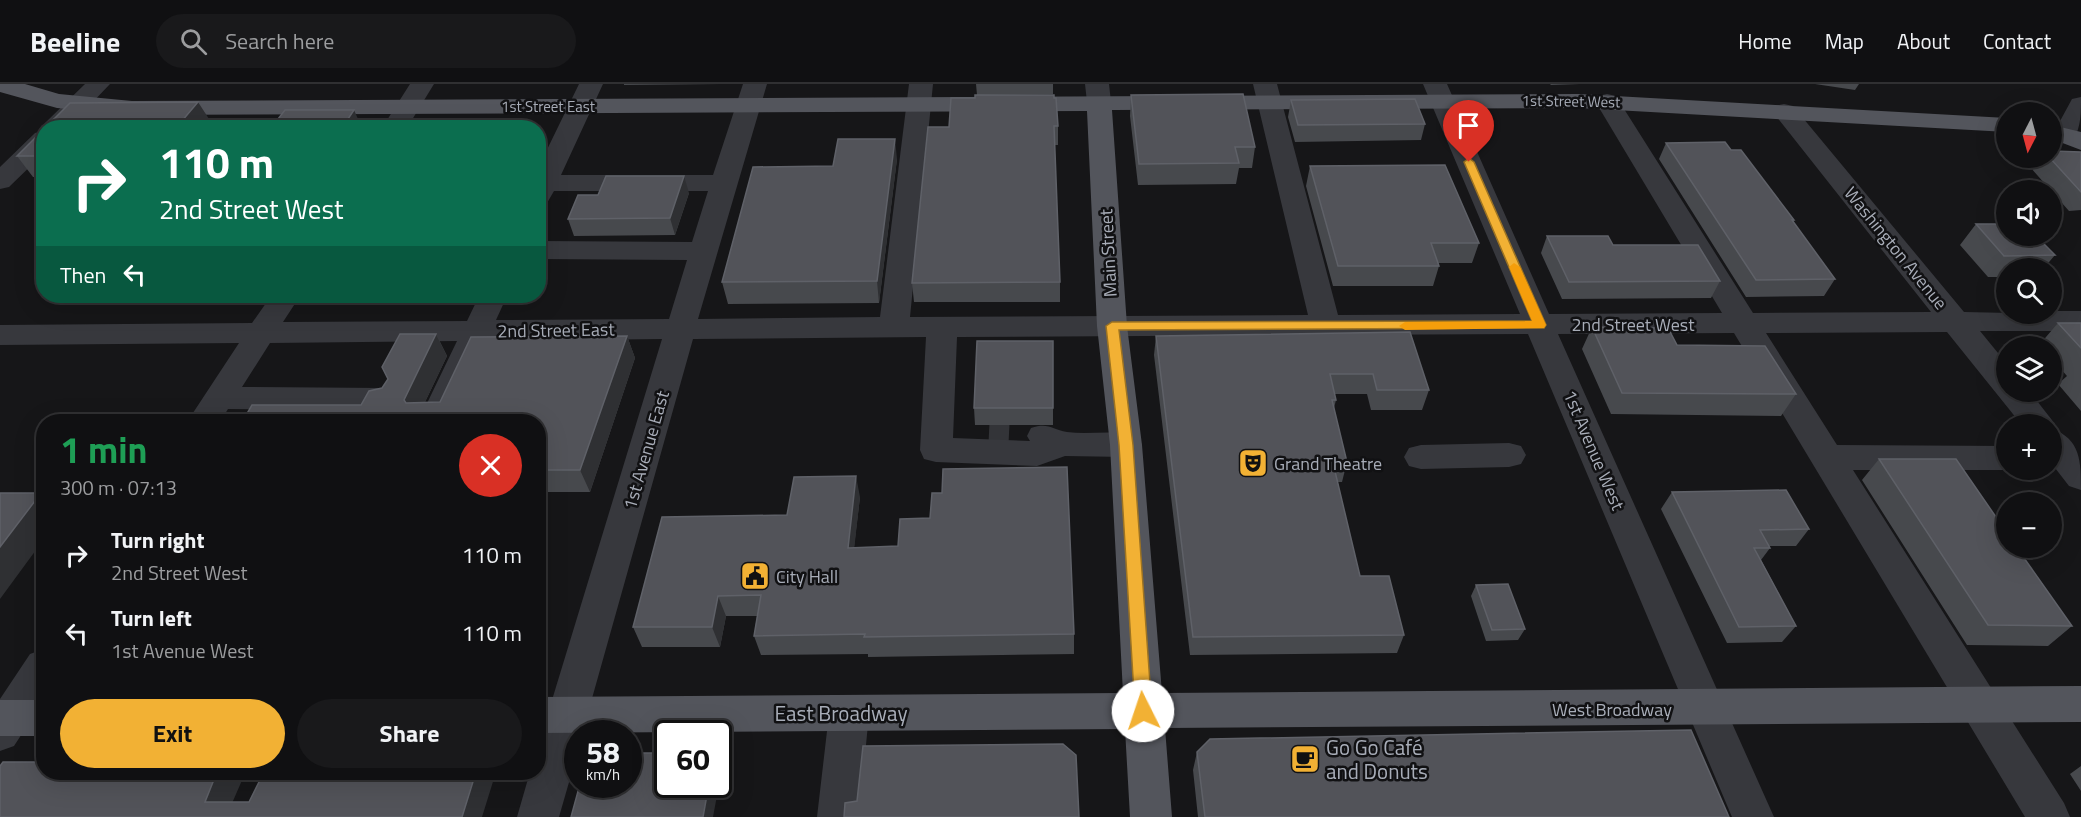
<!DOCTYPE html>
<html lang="en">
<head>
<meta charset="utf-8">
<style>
	body { margin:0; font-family:"Titillium Web",sans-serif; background:#19191b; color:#f1f3f6; height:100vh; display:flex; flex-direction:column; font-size:22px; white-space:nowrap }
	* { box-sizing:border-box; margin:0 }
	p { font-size:20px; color:#9c9d9f }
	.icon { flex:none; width:33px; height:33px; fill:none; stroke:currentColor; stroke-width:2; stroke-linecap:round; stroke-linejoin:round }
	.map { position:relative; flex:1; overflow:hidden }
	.drawer { position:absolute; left:36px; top:330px; width:510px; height:366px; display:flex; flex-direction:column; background:#101012; border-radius:24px; box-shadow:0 6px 24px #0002,0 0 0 2px #303032 }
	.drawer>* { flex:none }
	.guide { position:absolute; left:36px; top:36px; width:510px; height:183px; border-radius:24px; box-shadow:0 6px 24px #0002,0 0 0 2px #303032; background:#0b6e4f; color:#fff; overflow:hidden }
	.needle { width:39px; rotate:186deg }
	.buttons { position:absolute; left:1996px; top:18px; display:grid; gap:12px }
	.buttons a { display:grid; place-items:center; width:66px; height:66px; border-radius:50%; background:#101012; box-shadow:0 6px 24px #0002,0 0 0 2px #303032; font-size:30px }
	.speed { position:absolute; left:564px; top:636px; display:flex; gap:12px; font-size:30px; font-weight:700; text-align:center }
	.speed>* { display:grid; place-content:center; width:78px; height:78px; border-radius:50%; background:#101012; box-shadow:0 6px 24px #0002,0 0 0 2px #303032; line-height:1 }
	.speed small { font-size:15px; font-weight:400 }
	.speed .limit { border:3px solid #111; border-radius:9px; background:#fff; color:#111 }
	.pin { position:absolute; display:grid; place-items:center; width:51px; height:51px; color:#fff; margin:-62px -26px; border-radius:50% 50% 50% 0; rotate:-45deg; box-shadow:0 0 6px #0007 }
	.pin .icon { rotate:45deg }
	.me { position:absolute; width:66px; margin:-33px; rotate:356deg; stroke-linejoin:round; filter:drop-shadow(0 0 4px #0008) }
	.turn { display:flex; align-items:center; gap:21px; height:126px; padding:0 24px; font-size:27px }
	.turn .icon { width:78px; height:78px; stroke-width:2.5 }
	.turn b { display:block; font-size:42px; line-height:51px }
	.then { display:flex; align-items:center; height:57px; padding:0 24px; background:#0003; gap:12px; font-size:22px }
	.round { display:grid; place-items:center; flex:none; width:63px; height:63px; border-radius:32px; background:#19191b }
	.summary { display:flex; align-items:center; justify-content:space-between; height:102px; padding:0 24px }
	h1 { font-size:36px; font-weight:700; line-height:45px; color:#1e9e55 }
	.action { display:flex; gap:12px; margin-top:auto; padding:12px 24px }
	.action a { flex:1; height:69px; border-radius:36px; background:#f2b134; color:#111; font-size:24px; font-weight:700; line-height:69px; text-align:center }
	.action a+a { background:#19191b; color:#f1f3f6 }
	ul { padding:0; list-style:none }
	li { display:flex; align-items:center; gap:18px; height:78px; padding:0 24px }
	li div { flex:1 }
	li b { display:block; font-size:22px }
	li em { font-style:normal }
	header { display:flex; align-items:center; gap:36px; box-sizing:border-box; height:84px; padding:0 30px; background:#101012; border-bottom:2px solid #303032 }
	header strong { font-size:28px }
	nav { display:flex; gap:33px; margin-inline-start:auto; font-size:21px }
	.search { width:420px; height:54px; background:#19191b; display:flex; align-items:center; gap:15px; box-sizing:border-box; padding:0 21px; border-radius:33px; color:#9c9d9f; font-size:22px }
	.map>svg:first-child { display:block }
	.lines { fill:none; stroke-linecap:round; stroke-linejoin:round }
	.minor-tunnel { stroke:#333438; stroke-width:37; stroke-dasharray:37 18; stroke-linecap:butt }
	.minor { fill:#37383d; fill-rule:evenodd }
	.major { fill:#53555c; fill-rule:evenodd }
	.wall { fill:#47494d }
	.shaded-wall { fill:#2f3033 }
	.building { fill:#525359; stroke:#5f6168; stroke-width:1.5 }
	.route { fill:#f2b134; stroke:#9d7322; stroke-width:1.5 }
	.slow { fill:#f59e0b }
	.labels { text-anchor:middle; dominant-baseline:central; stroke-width:5; stroke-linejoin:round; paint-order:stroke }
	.far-street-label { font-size:15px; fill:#a8adb8; stroke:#111113 }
	.street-label { font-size:18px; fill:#a8adb8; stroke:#111113 }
	.poi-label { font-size:18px; fill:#a8adb8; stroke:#111113; text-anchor:start }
	.near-street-label { font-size:21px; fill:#a8adb8; stroke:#111113 }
	.near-poi-label { font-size:21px; fill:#a8adb8; stroke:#111113; text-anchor:start }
</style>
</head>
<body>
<header>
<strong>Beeline</strong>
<div class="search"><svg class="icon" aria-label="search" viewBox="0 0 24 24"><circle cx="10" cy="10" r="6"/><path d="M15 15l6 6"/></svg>Search here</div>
<nav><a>Home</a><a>Map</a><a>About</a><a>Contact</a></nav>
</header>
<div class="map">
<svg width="2081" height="733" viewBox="0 0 2081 733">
	<rect width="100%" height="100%" fill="#161618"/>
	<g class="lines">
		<path class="minor-tunnel" d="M989,349L1009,350"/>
		<path class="minor" d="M85,0H110L68,44H44V69L9,103L0,105V83L35,49L43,47L42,44L45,39Z
			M410,0H434L407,44H382Z
			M579,0H603L561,91H713L743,0H767L698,235L880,233L909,0H933L910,233L1308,231L1253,0H1277L1338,231L1520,230L1423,0H1447L1549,230L1722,229L1595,17L1598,12L1607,10L1616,12L1619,17L1753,229L1931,228L1772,27L1775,22L1784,20L1793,22L1964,228L2052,230V227H2081V247H1980L2007,280V308H2030L2055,340L2052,345C2081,355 2081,378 2081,406L2069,402L2052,380V340H2021L1947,248L1766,249L1837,361L2007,362V386H2010H1853L2064,719L2070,733H2025L1734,249L1558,250L1774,733H1732L1528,250L957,253L953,354L1030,357L1027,352L1031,344C1049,338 1052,346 1067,348C1091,351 1115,345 1138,352L1142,361L1138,370L1126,373L1065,372L1037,382L936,378L924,375L920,366L926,253L693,255L582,650H578V667L559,733H517L530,688H538V662L662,255L487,257L450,338H418L457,257L270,259L242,303L383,304L394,307L399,315L394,323L383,326L228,325L220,338H187L239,259L0,261V241L252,239L271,212H300L283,238L467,237L479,212H507L496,236L669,235L687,176L538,175V157L692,158L708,107H554L547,119L538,121V84Z
			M1085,0H1109L1111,18L1108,23L1099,25L1090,23L1087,18Z
			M2081,13C2081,29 2081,42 2074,55L2065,57L2056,55L2053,50L2072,15Z
			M1509,359L1521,362L1526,371L1521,380L1509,383L1421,385L1409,382L1404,373L1409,364L1421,361Z
			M44,565V616L14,662L0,667V615L30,570Z
			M849,612L863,617L869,630L859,733H817L829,630L835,617Z"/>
		<path class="major" d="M0,0H25L59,10L132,17L1579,10L2007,34V48L1579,24L1112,26L1127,242L1142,361L1162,609L2081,602V638L1165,644L1172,733H1130L1125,645L538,649V613L1123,609L1110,361L1097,242L1087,27L132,31L57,24L0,8Z
			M2052,41L2081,48V66L2052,55Z
			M0,616H44V652H0Z"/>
	</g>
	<path class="wall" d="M624,0H721L624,1Z
		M976,0H1053V10L977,11Z
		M1550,0H1580L1551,1Z
		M1815,0H1859L1855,6Z
		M1131,11L1255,63L1252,84H1239L1236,100L1138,101L1130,32Z
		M975,14L1058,42V61H1054L1060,198V218H914L912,199L949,43Z
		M1291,16L1425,40L1421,56L1295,58L1288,33Z
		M44,45V93H33L17,72Z
		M1666,59L1731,66L1794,136L1793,138L1835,195L1824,212L1746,213L1659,75Z
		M2081,68V126L2069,127L2031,84L2039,74H2052Z
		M897,75L879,219L728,220L722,198L833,82Z
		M1310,82L1479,159L1472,179H1438L1439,182L1433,202H1333L1306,102Z
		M689,109L675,151L574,152L568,135Z
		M1976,140L2055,171L2044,184H2007V193H1988L1960,161Z
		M1547,152L1720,197L1711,214L1562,215L1541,169Z
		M2058,239H2081V327L2058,300L2067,292L2052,275V262H2041L2040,260Z
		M1592,243L1677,261L1796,310L1781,332L1611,330L1582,265Z
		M1410,248L1429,306L1422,326H1371L1367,310H1334L1336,316L1334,324L1347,378L1342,398H1337L1360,492L1404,551L1397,569L1190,571L1154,271L1156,252Z
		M436,250L447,272L425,318H440L627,252L635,274L590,408H538V338L361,321L382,304Z
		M974,324H1053V341H975Z
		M1879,375L2072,542L2048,562L1967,561L1862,396Z
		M1672,408L1809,445L1796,462H1769L1770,464L1761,476L1796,542L1782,558L1727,559L1661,425Z
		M860,413L854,463L1074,550V570L868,573V570L761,571L754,552L757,532H726L720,563H642L633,543L787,431Z
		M1476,501L1525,545L1518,556L1486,557L1471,512Z
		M1197,668L1729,733H1198L1193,686Z
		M2081,682V707L2070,690Z"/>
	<path class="shaded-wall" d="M198,18L211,38L206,44H176Z
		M354,26L362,44H342Z
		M895,55L897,75L879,219L877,197Z
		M684,92L689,109L675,151L670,134Z
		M436,250L447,272L416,337L404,316Z
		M627,252L635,274L590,408L580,386Z
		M856,392L860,413L852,484L848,464Z
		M41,409L44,411V455L0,515V463Z
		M718,512L726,532L720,563L712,543Z
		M718,669L723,679L713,733H703L709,700H718Z
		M217,688H236L243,694L226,733L205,718Z
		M476,688H496L482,733H462Z"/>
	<path class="building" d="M1243,10L1255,63H1235L1239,79L1139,80L1131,11Z
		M975,11H1054V14H1056L1058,42H1054L1060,198L912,199L928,43H949L951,14H975Z
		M1415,15L1425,40L1298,41L1291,16Z
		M198,18L176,44H45L70,19Z
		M285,26H354L342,44H271Z
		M44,45V72H17Z
		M838,55H895L877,197L722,198L753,83L833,82Z
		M1725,58L1731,66H1741L1794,136H1792L1835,195L1756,196L1666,59Z
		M2052,67L2081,68V108L2050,74H2052Z
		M1445,81L1479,159H1431L1439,182H1338L1310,82Z
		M606,92H684L670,134L568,135L578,111H598Z
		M1976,140H2007V152H2036L2055,171L2004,172Z
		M1547,152H1608L1613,161H1698L1720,197L1569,198Z
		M2058,239H2081V264Z
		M1592,243L1668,244L1677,261L1765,262L1796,310L1622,309Z
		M1410,248L1429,306H1377L1373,290H1330L1336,316H1332L1347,378L1333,379L1360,492H1389L1404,551L1193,553L1156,252Z
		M400,250H436L404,316L406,319L440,318L471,253L627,252L580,386H538V338H242L252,321H361L369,307L382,304L388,295L382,283Z
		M977,257H1053V324H974Z
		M1879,375H1956L2007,449V464H2017L2072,542L1988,541Z
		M1067,383L1074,550L864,553L865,550L754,552L761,511L718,512L712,543H633L662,433L787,431L794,393L856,392L848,464L898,462L900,435L930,434L932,409H942L943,385Z
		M1786,406L1809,445L1760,446L1770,464H1754L1796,542L1739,543L1672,408Z
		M0,409H41L0,463Z
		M1508,500L1525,545L1492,546L1476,501Z
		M1691,646L1729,733H1205L1197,668L1210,655Z
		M1063,660L1076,671L1079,733H844L845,719L857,717L863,662Z
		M628,669H668V700H709L703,733H571L580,700H628Z
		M3,678H44V688H217L205,718H249L264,688H476L462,733H0V682Z"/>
	<path class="route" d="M1469,74L1474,78L1546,241L1544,244L1119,246L1133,361L1152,627L1149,632L1143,634L1137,632L1135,627L1119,361L1106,242L1112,238L1532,237L1464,78Z"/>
	<path class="slow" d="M1514,179L1520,183L1546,241L1544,244L1405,246L1399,242L1405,238L1532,237L1509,183Z"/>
	<defs>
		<g id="theatre-square" transform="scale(1.5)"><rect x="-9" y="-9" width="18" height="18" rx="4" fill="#f2b134" stroke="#111113"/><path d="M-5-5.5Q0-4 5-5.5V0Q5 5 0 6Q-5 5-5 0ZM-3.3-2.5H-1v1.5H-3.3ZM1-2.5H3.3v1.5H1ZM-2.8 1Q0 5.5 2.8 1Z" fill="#111"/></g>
		<g id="civic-square" transform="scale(1.5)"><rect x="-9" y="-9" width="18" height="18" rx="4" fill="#f2b134" stroke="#111113"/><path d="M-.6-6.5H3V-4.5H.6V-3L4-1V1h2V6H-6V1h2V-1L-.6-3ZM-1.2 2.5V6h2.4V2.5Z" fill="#111"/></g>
		<g id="cafe-square" transform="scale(1.5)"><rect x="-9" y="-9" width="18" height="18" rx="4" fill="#f2b134" stroke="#111113"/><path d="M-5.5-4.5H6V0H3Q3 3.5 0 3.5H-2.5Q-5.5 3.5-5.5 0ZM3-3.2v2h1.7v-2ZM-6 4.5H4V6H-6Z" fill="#111"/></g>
	</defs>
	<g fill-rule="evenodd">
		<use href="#theatre-square" x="1253" y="379"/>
		<use href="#civic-square" x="755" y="492"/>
		<use href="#cafe-square" x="1305" y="675"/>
	</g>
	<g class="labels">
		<g class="far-street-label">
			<text transform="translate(1571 17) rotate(1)">1st Street West</text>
			<text x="548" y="22">1st Street East</text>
		</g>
		<g class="street-label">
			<text transform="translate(1896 164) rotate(51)">Washington Avenue</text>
			<text transform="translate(1108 169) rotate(-93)">Main Street</text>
			<text x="1633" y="240">2nd Street West</text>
			<text transform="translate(556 246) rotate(-1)">2nd Street East</text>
			<text transform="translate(646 366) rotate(-74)">1st Avenue East</text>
			<text transform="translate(1594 366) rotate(67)">1st Avenue West</text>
			<text x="1612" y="625">West Broadway</text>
		</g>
		<g class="poi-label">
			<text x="1274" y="379">Grand Theatre</text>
			<text x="776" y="492">City Hall</text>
		</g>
		<g class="near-street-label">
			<text x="841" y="629">East Broadway</text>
		</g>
		<g class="near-poi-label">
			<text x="1326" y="663">Go Go Café<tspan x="1326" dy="24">and Donuts</tspan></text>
		</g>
	</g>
</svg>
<div class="buttons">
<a><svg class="needle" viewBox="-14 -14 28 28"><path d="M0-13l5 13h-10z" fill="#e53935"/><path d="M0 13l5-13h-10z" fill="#9c9d9f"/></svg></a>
<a><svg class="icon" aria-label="sound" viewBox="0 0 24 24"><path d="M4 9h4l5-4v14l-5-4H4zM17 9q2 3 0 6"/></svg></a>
<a><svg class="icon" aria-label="search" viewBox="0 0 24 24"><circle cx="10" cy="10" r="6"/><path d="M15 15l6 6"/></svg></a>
<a><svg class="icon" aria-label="layers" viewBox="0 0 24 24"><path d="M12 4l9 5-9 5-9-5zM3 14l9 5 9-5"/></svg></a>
<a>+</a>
<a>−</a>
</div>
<div class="speed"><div>58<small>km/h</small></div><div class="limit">60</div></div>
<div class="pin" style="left:1469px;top:78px;background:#d93025"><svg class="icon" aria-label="arrive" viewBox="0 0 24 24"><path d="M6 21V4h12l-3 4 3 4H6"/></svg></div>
<svg class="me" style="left:1143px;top:627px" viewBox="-20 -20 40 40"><circle r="19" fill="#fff"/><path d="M0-13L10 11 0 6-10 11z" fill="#f2b134"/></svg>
<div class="guide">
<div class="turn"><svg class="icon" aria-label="right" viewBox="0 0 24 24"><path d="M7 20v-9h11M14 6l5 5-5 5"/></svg><div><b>110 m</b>2nd Street West</div></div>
<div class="then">Then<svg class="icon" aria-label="left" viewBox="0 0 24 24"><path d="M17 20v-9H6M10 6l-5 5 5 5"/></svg></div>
</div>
<section class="drawer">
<div class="summary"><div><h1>1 min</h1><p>300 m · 07:13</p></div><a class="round" style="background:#d93025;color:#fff"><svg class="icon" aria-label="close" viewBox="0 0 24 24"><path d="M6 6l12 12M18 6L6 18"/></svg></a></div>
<ul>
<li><svg class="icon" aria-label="right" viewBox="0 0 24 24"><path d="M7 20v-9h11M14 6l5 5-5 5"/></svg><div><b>Turn right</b><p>2nd Street West</p></div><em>110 m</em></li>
<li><svg class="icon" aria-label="left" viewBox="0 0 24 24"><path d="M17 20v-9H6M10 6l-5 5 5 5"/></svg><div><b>Turn left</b><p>1st Avenue West</p></div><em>110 m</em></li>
</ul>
<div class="action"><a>Exit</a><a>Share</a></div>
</section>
</div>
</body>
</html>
